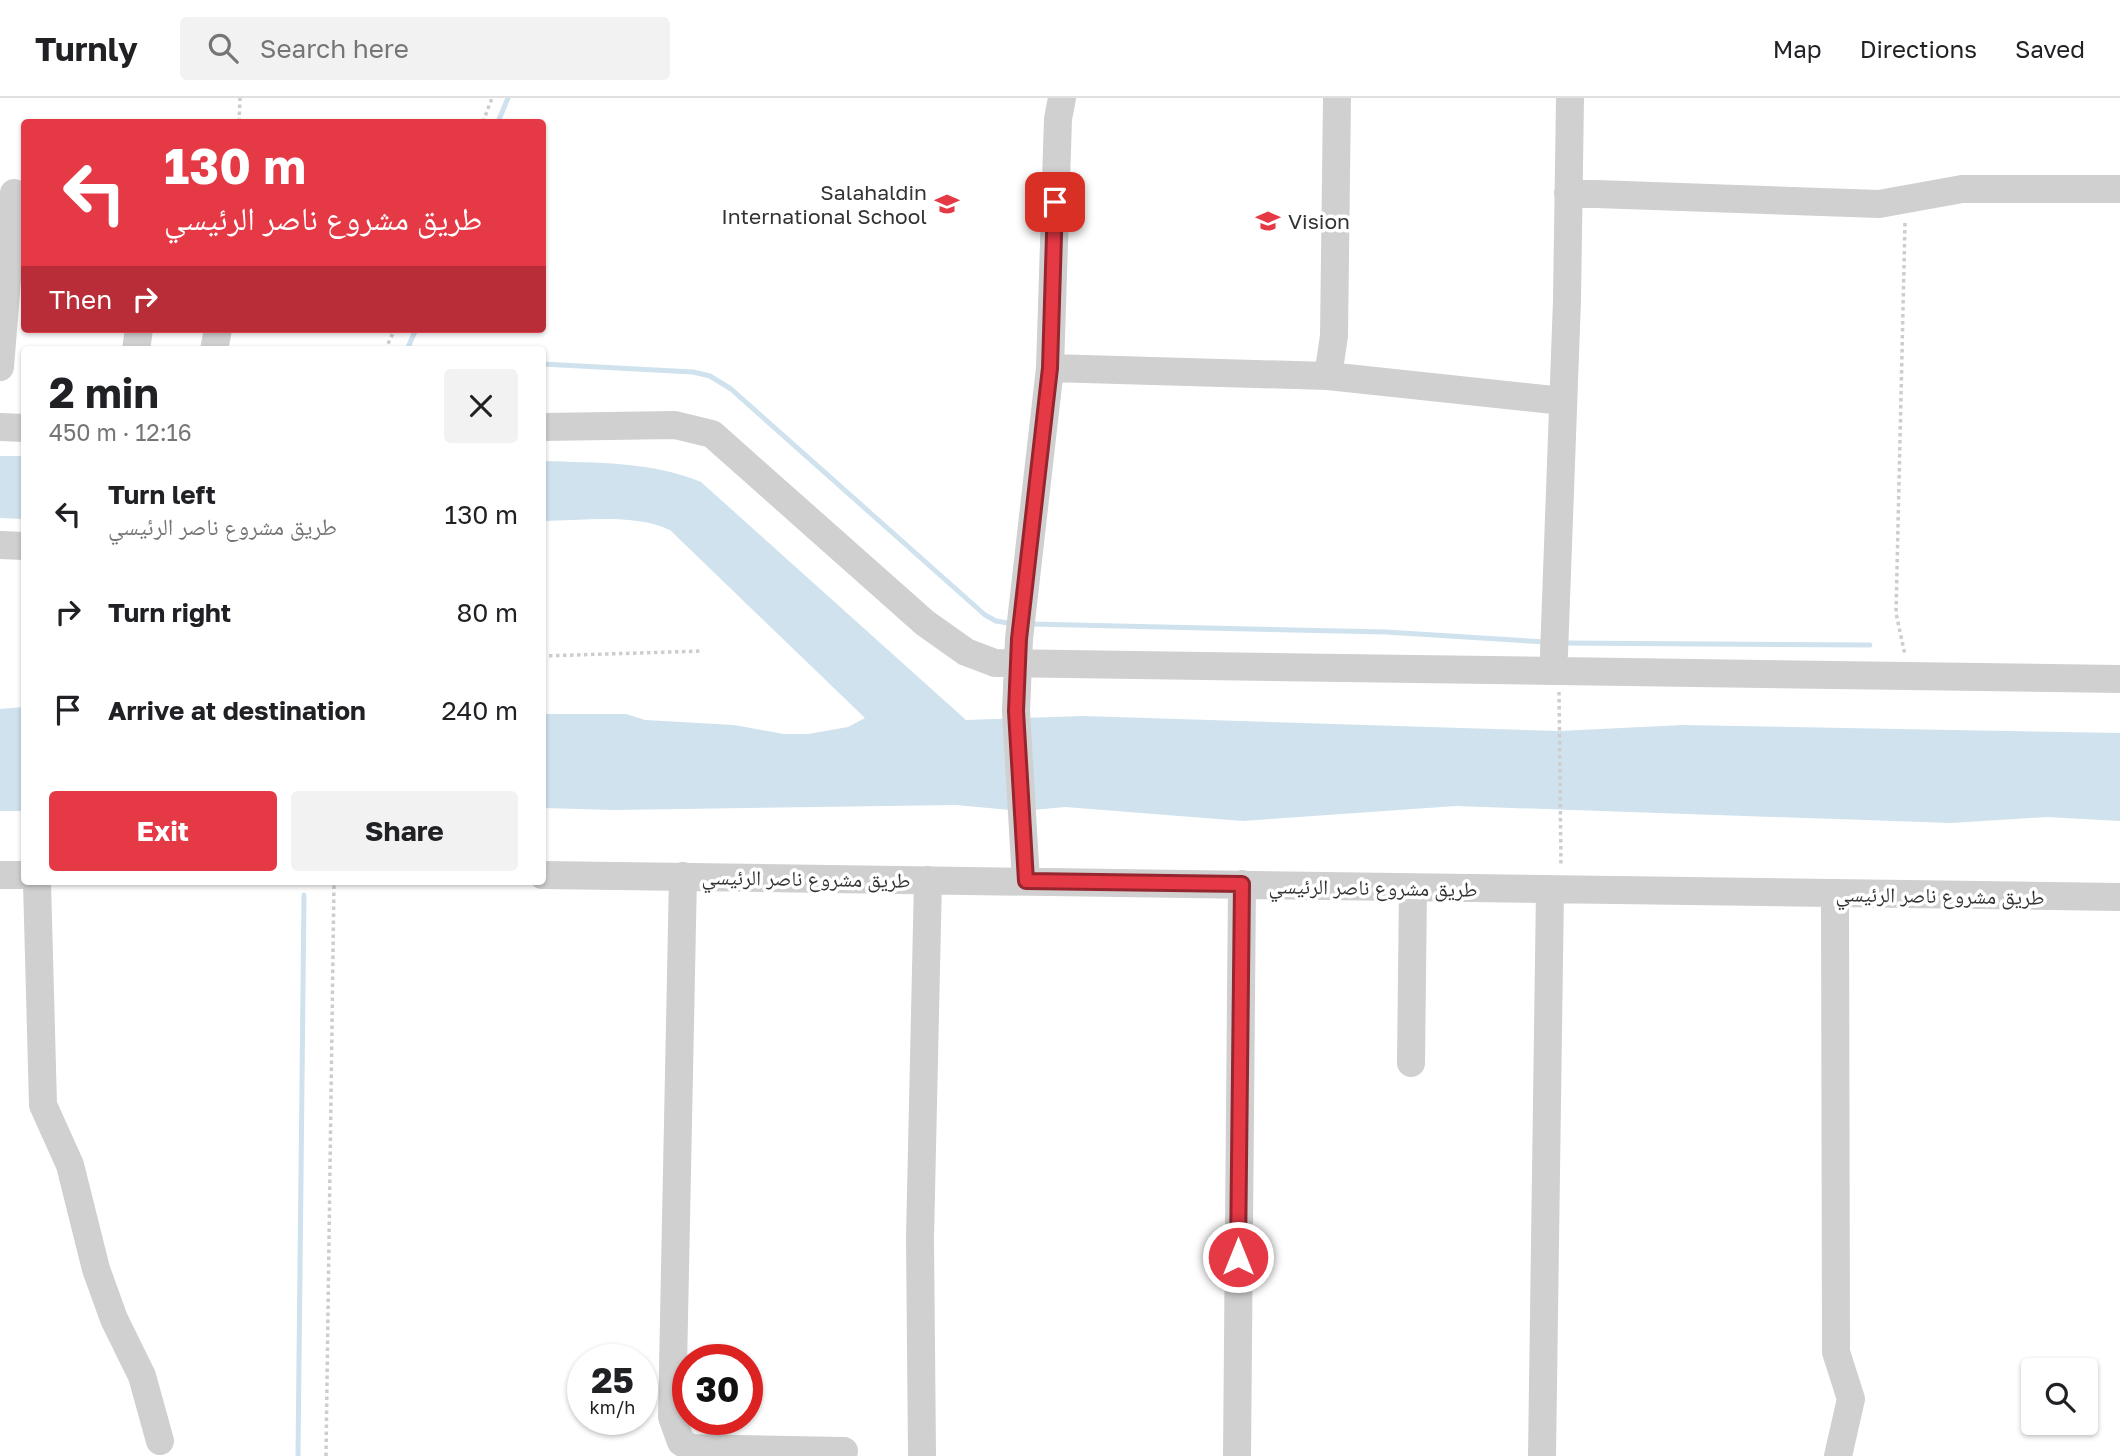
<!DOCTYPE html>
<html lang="en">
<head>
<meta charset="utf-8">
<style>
	body { margin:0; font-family:"Golos Text","Noto Naskh Arabic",sans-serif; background:#f2f2f2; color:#202124; height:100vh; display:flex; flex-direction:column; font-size:26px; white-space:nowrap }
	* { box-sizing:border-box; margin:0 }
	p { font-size:23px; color:#757577 }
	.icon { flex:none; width:38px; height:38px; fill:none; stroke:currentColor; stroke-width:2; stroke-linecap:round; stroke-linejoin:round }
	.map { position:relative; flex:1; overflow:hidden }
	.panel { position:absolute; left:21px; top:248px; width:525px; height:539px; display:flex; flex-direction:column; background:#fff; border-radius:7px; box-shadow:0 2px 5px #0004 }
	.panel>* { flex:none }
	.banner { position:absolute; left:21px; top:21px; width:525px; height:214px; border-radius:7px; box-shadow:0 2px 5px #0004; background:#e63946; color:#fff; overflow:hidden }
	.controls { position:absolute; left:2021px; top:1260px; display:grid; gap:14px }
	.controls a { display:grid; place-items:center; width:77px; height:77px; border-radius:7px; background:#fff; box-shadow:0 2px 5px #0004; font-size:35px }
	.speed { position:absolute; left:567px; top:1246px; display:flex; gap:14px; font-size:35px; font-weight:700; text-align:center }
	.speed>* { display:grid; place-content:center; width:91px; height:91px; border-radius:50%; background:#fff; box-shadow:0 2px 5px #0004; line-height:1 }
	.speed small { font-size:18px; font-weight:400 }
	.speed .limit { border:10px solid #d22; background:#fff; color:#111 }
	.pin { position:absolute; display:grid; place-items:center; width:60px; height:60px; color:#fff; margin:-30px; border-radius:14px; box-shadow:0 4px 10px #0006 }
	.me { position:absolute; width:77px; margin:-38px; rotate:0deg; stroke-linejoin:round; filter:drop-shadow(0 0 5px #0008) }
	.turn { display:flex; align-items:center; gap:24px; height:147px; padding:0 28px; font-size:32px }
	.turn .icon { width:91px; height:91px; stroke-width:2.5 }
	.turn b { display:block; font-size:49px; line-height:60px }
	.then { display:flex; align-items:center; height:66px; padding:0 28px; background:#0003; gap:14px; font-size:26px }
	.round { display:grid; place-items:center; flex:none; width:74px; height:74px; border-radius:7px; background:#f2f2f2 }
	.headline { display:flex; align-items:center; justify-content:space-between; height:119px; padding:0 28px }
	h1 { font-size:42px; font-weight:700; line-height:52px }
	.cta { display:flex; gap:14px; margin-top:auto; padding:14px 28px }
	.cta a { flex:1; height:80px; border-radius:7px; background:#e63946; color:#fff; font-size:28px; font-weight:700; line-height:80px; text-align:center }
	.cta a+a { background:#f2f2f2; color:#202124 }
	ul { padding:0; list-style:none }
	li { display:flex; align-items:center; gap:21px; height:98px; padding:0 28px }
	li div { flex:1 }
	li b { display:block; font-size:26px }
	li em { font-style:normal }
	header { display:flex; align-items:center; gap:42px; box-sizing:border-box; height:98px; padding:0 35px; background:#fff; border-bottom:2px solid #e0e0e0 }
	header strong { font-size:33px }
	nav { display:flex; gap:38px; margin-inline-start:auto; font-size:24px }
	.search { width:490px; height:63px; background:#f2f2f2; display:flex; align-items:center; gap:18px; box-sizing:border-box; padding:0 24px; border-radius:7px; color:#757577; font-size:26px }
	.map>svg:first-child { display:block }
	.water { fill:#cfe2ee }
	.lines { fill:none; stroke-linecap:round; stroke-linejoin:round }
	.stream { stroke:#cfe2ee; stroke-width:5 }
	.path { stroke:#cdcdcd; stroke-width:3.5; stroke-dasharray:3.5 3.5; stroke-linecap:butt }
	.minor { stroke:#d0d0d0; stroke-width:28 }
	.route-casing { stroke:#96252e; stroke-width:18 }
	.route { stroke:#e63946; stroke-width:12 }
	.labels { text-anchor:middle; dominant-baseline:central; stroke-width:7; stroke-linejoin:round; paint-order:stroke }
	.poi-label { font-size:21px; fill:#333; stroke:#fff; text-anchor:end }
	.street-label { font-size:21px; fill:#333; stroke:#fff }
</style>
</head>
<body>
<header>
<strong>Turnly</strong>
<div class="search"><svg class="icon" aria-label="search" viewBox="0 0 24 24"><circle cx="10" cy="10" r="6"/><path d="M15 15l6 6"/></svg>Search here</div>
<nav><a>Map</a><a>Directions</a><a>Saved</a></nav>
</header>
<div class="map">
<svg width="2120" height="1358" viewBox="0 0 2120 1358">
	<rect width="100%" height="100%" fill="#fff"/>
	<path class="water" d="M0,358H24V421L0,420Z
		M543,363C596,365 651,363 701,384L966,622L1083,618L1559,633L1683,627L2120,635V723L2047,719L1951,725L1456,708L1243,723L1065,709L1022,713L956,707L614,712L543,710V616H626L645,622L734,627L784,636H808L848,629L865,620L670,432C633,415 583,423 543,423Z
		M24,609V713H0V611Z"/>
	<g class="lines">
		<path class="stream" d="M498,24L508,0
			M407,252L416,231
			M542,266L693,274L710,278L731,291L985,517L996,523L1013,526
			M1030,526L1386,534L1545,544
			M1561,545L1870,547
			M298,1358L304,797"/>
		<path class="path" d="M239,24L240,0
			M483,24L492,0
			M1905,125L1896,515L1905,557
			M385,252L395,231
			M542,558L703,553
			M1559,594L1561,768
			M326,1358L334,784"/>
		<path class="minor" d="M1568,95L1879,106L1962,91H2120
			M136,252L139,231
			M214,252L218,231
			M0,269L14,95
			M1050,270L1328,278L1563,303
			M1328,278L1334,238L1337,0
			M0,329L24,330
			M542,329L675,327L712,336L925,525L966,554L995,565L2120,581
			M0,447L24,448
			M1554,556L1567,202L1570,0
			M0,777H24
			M542,777L2120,799
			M683,778L672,1319L681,1344L691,1350L844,1353
			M1026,783L1016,613L1019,541L1050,270L1058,21L1062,0
			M37,784L43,1007L70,1067L96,1171L114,1221L142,1278L160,1343
			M1835,795L1836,1254L1851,1301L1838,1358
			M1411,965L1413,790
			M922,1358L920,1140L928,782
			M1237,1358L1242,786
			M1542,1358L1550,791"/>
	</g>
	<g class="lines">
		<g class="route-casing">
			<path id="route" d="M1055,104L1050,270L1019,541L1016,613L1026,783L1242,786L1238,1159"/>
		</g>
		<use href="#route" class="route"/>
	</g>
	<defs>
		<g id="school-bare" transform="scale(1.89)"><path d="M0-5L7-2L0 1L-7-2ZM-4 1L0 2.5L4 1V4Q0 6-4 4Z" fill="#e63946" stroke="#fff" stroke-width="2.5" paint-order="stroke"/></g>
	</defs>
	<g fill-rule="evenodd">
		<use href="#school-bare" x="947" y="106"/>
		<use href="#school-bare" x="1268" y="123"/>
	</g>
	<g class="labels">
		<g class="poi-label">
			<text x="927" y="94">Salahaldin<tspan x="927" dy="24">International School</tspan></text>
			<text x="1288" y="123" text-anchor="start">Vision</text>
		</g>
		<g class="street-label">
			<text transform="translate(806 780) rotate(1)">طريق مشروع ناصر الرئيسي</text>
			<text transform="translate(1373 789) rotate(1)">طريق مشروع ناصر الرئيسي</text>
			<text transform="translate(1940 797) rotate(1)">طريق مشروع ناصر الرئيسي</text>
		</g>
	</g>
</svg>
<div class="controls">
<a><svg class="icon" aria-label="search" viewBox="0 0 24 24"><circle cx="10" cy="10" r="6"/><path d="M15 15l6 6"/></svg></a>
</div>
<div class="speed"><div>25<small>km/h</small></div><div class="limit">30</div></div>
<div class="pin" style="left:1055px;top:104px;background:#d93025"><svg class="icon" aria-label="arrive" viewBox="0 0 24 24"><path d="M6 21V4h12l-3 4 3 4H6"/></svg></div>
<svg class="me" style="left:1238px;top:1159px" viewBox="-20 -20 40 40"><circle r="17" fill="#e63946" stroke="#fff" stroke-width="3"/><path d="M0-11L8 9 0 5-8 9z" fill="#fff"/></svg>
<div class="banner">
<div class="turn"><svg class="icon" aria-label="left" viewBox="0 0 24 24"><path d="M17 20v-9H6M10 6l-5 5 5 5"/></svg><div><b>130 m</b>طريق مشروع ناصر الرئيسي</div></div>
<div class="then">Then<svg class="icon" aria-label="right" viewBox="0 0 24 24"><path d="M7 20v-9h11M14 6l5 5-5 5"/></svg></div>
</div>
<section class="panel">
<div class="headline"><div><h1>2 min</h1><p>450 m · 12:16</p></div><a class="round"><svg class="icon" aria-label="close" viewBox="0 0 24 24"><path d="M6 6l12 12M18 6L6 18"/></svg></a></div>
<ul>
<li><svg class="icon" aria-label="left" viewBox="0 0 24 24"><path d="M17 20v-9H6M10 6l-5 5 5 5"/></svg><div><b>Turn left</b><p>طريق مشروع ناصر الرئيسي</p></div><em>130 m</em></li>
<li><svg class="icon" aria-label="right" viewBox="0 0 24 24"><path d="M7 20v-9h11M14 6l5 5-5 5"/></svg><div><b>Turn right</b></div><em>80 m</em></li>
<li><svg class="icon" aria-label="arrive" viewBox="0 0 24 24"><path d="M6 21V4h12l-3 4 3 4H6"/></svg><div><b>Arrive at destination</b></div><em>240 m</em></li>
</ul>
<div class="cta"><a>Exit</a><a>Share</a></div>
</section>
</div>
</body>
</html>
